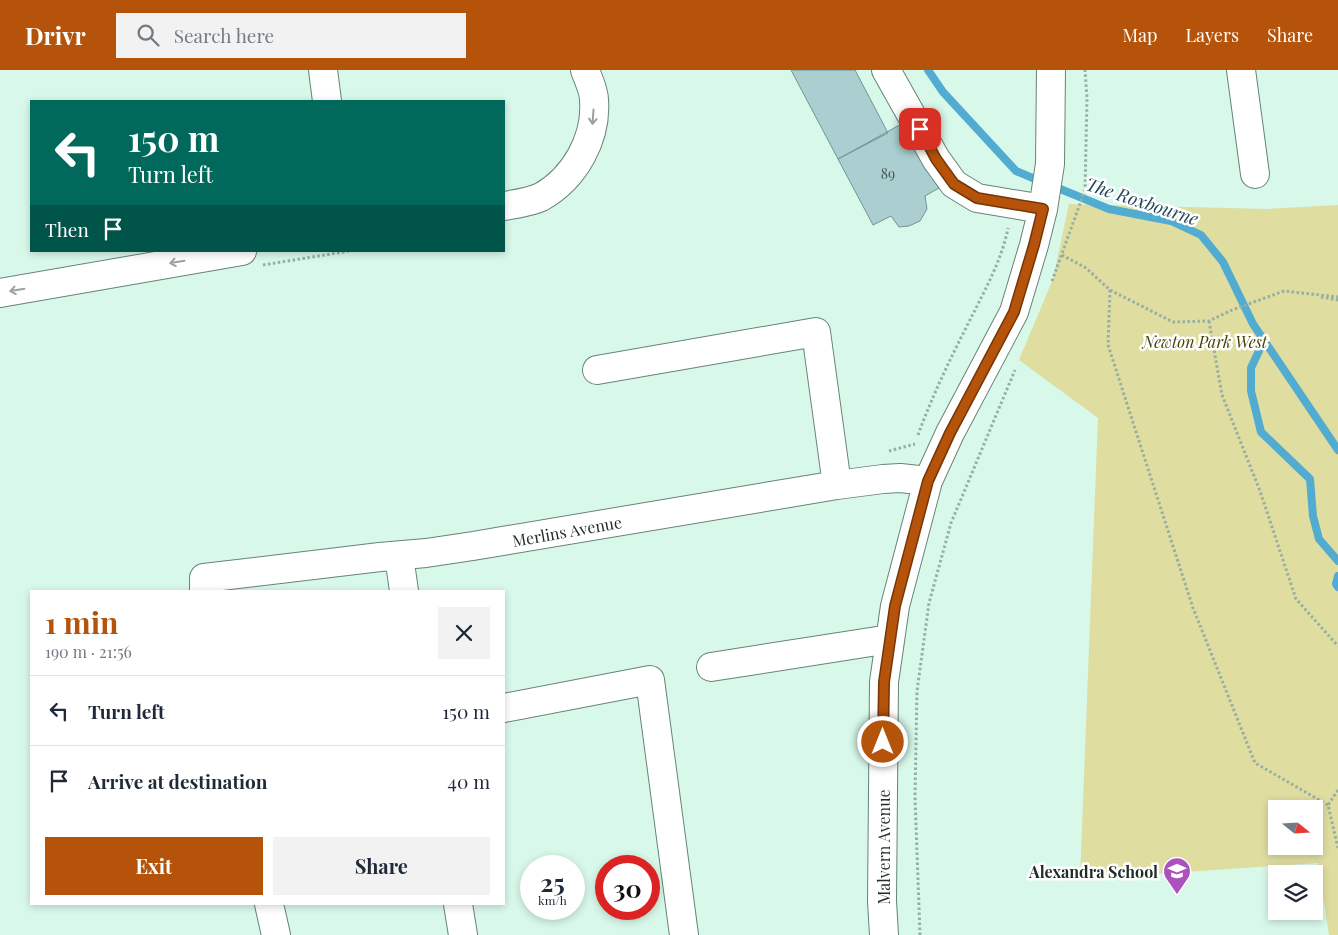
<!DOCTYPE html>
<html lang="en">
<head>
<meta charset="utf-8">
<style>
	body { margin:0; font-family:"Playfair Display",serif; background:#f2f2f3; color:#1f2937; height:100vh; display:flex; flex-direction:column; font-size:19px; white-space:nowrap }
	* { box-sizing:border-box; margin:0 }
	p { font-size:16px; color:#747a83 }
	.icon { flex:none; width:28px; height:28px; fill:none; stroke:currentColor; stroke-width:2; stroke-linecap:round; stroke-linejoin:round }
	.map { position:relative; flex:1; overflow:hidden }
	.side { position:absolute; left:30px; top:520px; width:475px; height:315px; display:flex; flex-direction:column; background:#fff; border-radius:0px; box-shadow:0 2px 8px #0003 }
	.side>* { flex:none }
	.banner { position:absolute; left:30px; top:30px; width:475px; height:152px; border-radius:0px; box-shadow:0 2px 8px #0003; background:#00695c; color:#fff; overflow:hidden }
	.needle { width:32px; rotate:108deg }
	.buttons { position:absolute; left:1268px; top:730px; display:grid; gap:10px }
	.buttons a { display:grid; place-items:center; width:55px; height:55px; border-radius:0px; background:#fff; box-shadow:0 2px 8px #0003; font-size:25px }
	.speed { position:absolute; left:520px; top:785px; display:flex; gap:10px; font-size:25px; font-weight:700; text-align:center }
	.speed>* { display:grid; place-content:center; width:65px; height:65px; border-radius:50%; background:#fff; box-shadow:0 2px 8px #0003; line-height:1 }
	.speed small { font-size:12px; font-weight:400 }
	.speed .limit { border:8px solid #d22; background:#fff; color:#111 }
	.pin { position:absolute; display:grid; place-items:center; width:42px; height:42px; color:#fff; margin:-21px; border-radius:10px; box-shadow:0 2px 8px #0006 }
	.me { position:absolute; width:55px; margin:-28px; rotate:0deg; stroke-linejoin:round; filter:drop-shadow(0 0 4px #0008) }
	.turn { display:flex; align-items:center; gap:18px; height:105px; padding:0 15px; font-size:22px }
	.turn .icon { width:65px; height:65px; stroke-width:2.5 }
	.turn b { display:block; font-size:35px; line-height:42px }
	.then { display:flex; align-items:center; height:48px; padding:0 15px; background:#0003; gap:10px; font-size:19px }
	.round { display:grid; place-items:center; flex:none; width:52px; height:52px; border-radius:0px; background:#f2f2f3 }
	.overview { display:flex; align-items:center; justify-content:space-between; height:85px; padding:0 15px }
	h1 { font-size:30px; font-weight:700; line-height:38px; color:#b45309 }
	.button { display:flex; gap:10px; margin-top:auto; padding:10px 15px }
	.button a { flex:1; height:58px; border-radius:0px; background:#b45309; color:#fff; font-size:20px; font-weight:700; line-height:58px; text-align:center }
	.button a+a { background:#f2f2f3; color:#1f2937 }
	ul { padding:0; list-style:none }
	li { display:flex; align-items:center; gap:15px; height:70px; padding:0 15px; border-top:1px solid #e0e1e3 }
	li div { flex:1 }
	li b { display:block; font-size:19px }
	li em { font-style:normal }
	header { display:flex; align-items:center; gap:30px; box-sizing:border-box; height:70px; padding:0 25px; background:#b45309; color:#fff }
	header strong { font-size:24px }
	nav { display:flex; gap:28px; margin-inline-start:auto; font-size:18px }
	.search { width:350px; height:45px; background:#f2f2f3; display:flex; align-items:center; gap:12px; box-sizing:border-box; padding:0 18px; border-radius:0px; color:#747a83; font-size:19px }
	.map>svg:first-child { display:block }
	.green { fill:#dfdd9f; fill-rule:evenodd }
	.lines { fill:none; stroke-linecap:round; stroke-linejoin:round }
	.stream { stroke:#52acd2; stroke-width:8 }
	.building { fill:#abcfd0; stroke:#729595 }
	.minor-casing { stroke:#668477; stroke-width:30 }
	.path { stroke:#96afa4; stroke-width:3; stroke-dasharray:2.5 2.5; stroke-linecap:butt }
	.minor { stroke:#fff; stroke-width:28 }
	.oneway { stroke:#9ba09e }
	.route-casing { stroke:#753606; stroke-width:12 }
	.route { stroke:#b45309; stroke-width:9 }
	.labels { text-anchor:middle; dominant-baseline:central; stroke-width:5; stroke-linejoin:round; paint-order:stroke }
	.number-label { font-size:14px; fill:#445652 }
	.park-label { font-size:16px; font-style:italic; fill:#454100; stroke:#fff }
	.street-label { font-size:16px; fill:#212d28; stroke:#fff }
	.poi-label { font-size:16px; font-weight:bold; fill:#212d28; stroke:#fff; text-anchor:end }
	.water-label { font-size:18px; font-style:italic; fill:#204758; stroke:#fff }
</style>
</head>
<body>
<header>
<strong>Drivr</strong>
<div class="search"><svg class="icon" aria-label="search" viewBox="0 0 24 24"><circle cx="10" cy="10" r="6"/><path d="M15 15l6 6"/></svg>Search here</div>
<nav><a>Map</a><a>Layers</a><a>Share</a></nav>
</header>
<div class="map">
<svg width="1338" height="865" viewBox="0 0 1338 865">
	<rect width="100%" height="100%" fill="#d8f8ea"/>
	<path class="green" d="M1069,134L1267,139L1338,135V865H1329L1318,793L1080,809L1098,348L1019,290L1053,209ZM1276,739H1314V776H1276Z"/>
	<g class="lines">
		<path class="stream" d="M928,0L943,22L1016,101L1042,112
			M1053,116L1109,139L1171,151L1201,165L1223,192L1253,254L1338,380
			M1264,270L1251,298V321L1261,362L1310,409L1313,446L1319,469L1338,491
			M1338,506L1336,514L1338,517"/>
	</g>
	<path class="building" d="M791,0H855L888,63L838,89Z
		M905,52L939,118L925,126L927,139L920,151L909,156L899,157L891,146L873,155L838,89Z"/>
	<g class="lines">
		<g class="minor-casing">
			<path id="minor" d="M323,0L327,31
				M886,0L936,89L954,114L977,128L1043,139
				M1241,0L1255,104
				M504,136C515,134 531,132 541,127C575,108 597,68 594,30C594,20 588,9 585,0
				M0,223L242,181
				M597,300L816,262L837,415
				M399,486L404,521
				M204,521V508L380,487L426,483L473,476L837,415L883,409L900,408L928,411
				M711,597L890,569
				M504,638L650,610L684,865
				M269,834L276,865
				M458,834L463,865
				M884,865L882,831L884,612L895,536L928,411L950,363L1014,242L1034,175L1043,139L1050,94L1051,0"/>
		</g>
		<path class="path" d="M1062,185L1086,198L1110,220L1173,252L1209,251L1232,240L1284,221L1338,227
			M263,195L349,181
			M1052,211L1085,120L1087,28L1085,0
			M1110,220L1108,275L1193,538L1255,693L1328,735
			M1321,227L1338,230
			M1209,251L1222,325L1260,421L1296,529L1338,576
			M918,365C933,324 952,285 972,246C986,218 1002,189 1008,158
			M889,381L915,374
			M1338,720L1328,735L1338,778
			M920,865L915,727L917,621L929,533L951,453L1015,300"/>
		<use href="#minor" class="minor"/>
	</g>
	<defs><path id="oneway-shaft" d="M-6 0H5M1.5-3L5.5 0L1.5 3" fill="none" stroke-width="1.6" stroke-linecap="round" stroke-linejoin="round" transform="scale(1.25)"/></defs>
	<g class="oneway">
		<use href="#oneway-shaft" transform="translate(593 47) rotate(94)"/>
		<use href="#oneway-shaft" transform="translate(177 192) rotate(170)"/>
		<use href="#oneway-shaft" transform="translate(17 220) rotate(170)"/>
	</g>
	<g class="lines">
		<g class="route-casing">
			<path id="route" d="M883,672L884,612L895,536L928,411L950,363L1014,242L1034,175L1043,139L977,128L954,114L936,89L920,59"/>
		</g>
		<use href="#route" class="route"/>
	</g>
	<defs>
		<g id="school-pin" transform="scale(1.4375)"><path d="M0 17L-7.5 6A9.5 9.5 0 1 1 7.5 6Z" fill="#ab52bf" stroke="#fff"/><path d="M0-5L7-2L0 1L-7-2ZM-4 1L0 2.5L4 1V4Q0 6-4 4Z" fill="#fff"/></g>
	</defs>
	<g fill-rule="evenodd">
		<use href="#school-pin" x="1177" y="801"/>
	</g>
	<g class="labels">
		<g class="number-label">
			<text x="888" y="103">89</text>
		</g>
		<g class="park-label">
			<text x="1205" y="271">Newton Park West</text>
		</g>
		<g class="street-label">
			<text transform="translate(567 461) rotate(-10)">Merlins Avenue</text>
			<text transform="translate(883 777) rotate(-90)">Malvern Avenue</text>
		</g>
		<g class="poi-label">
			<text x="1158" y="801">Alexandra School</text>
		</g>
		<g class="water-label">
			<text transform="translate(1142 131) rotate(18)">The Roxbourne</text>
		</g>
	</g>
</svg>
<div class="buttons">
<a><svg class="needle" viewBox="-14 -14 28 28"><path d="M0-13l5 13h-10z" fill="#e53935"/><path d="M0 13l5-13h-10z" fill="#747a83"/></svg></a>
<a><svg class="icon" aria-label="layers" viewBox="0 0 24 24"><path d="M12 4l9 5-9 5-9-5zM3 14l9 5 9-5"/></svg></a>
</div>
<div class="speed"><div>25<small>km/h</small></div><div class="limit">30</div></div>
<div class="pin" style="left:920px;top:59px;background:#d93025"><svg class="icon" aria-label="arrive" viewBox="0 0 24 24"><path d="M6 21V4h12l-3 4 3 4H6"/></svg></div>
<svg class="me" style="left:883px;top:672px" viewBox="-20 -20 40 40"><circle r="17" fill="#b45309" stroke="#fff" stroke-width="3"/><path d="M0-11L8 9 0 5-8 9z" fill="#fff"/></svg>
<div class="banner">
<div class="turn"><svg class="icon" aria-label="left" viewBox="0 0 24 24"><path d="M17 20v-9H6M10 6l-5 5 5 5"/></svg><div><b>150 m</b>Turn left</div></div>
<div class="then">Then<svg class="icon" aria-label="arrive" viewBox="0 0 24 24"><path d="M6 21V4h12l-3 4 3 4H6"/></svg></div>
</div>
<section class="side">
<div class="overview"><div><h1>1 min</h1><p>190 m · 21:56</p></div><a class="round"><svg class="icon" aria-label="close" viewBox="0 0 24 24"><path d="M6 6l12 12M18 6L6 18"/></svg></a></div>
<ul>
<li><svg class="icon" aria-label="left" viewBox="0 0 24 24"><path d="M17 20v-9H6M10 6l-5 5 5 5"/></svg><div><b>Turn left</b></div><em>150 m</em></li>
<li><svg class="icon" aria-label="arrive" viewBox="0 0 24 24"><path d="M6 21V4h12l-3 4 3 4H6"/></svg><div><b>Arrive at destination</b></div><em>40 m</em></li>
</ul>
<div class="button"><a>Exit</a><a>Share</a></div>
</section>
</div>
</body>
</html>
